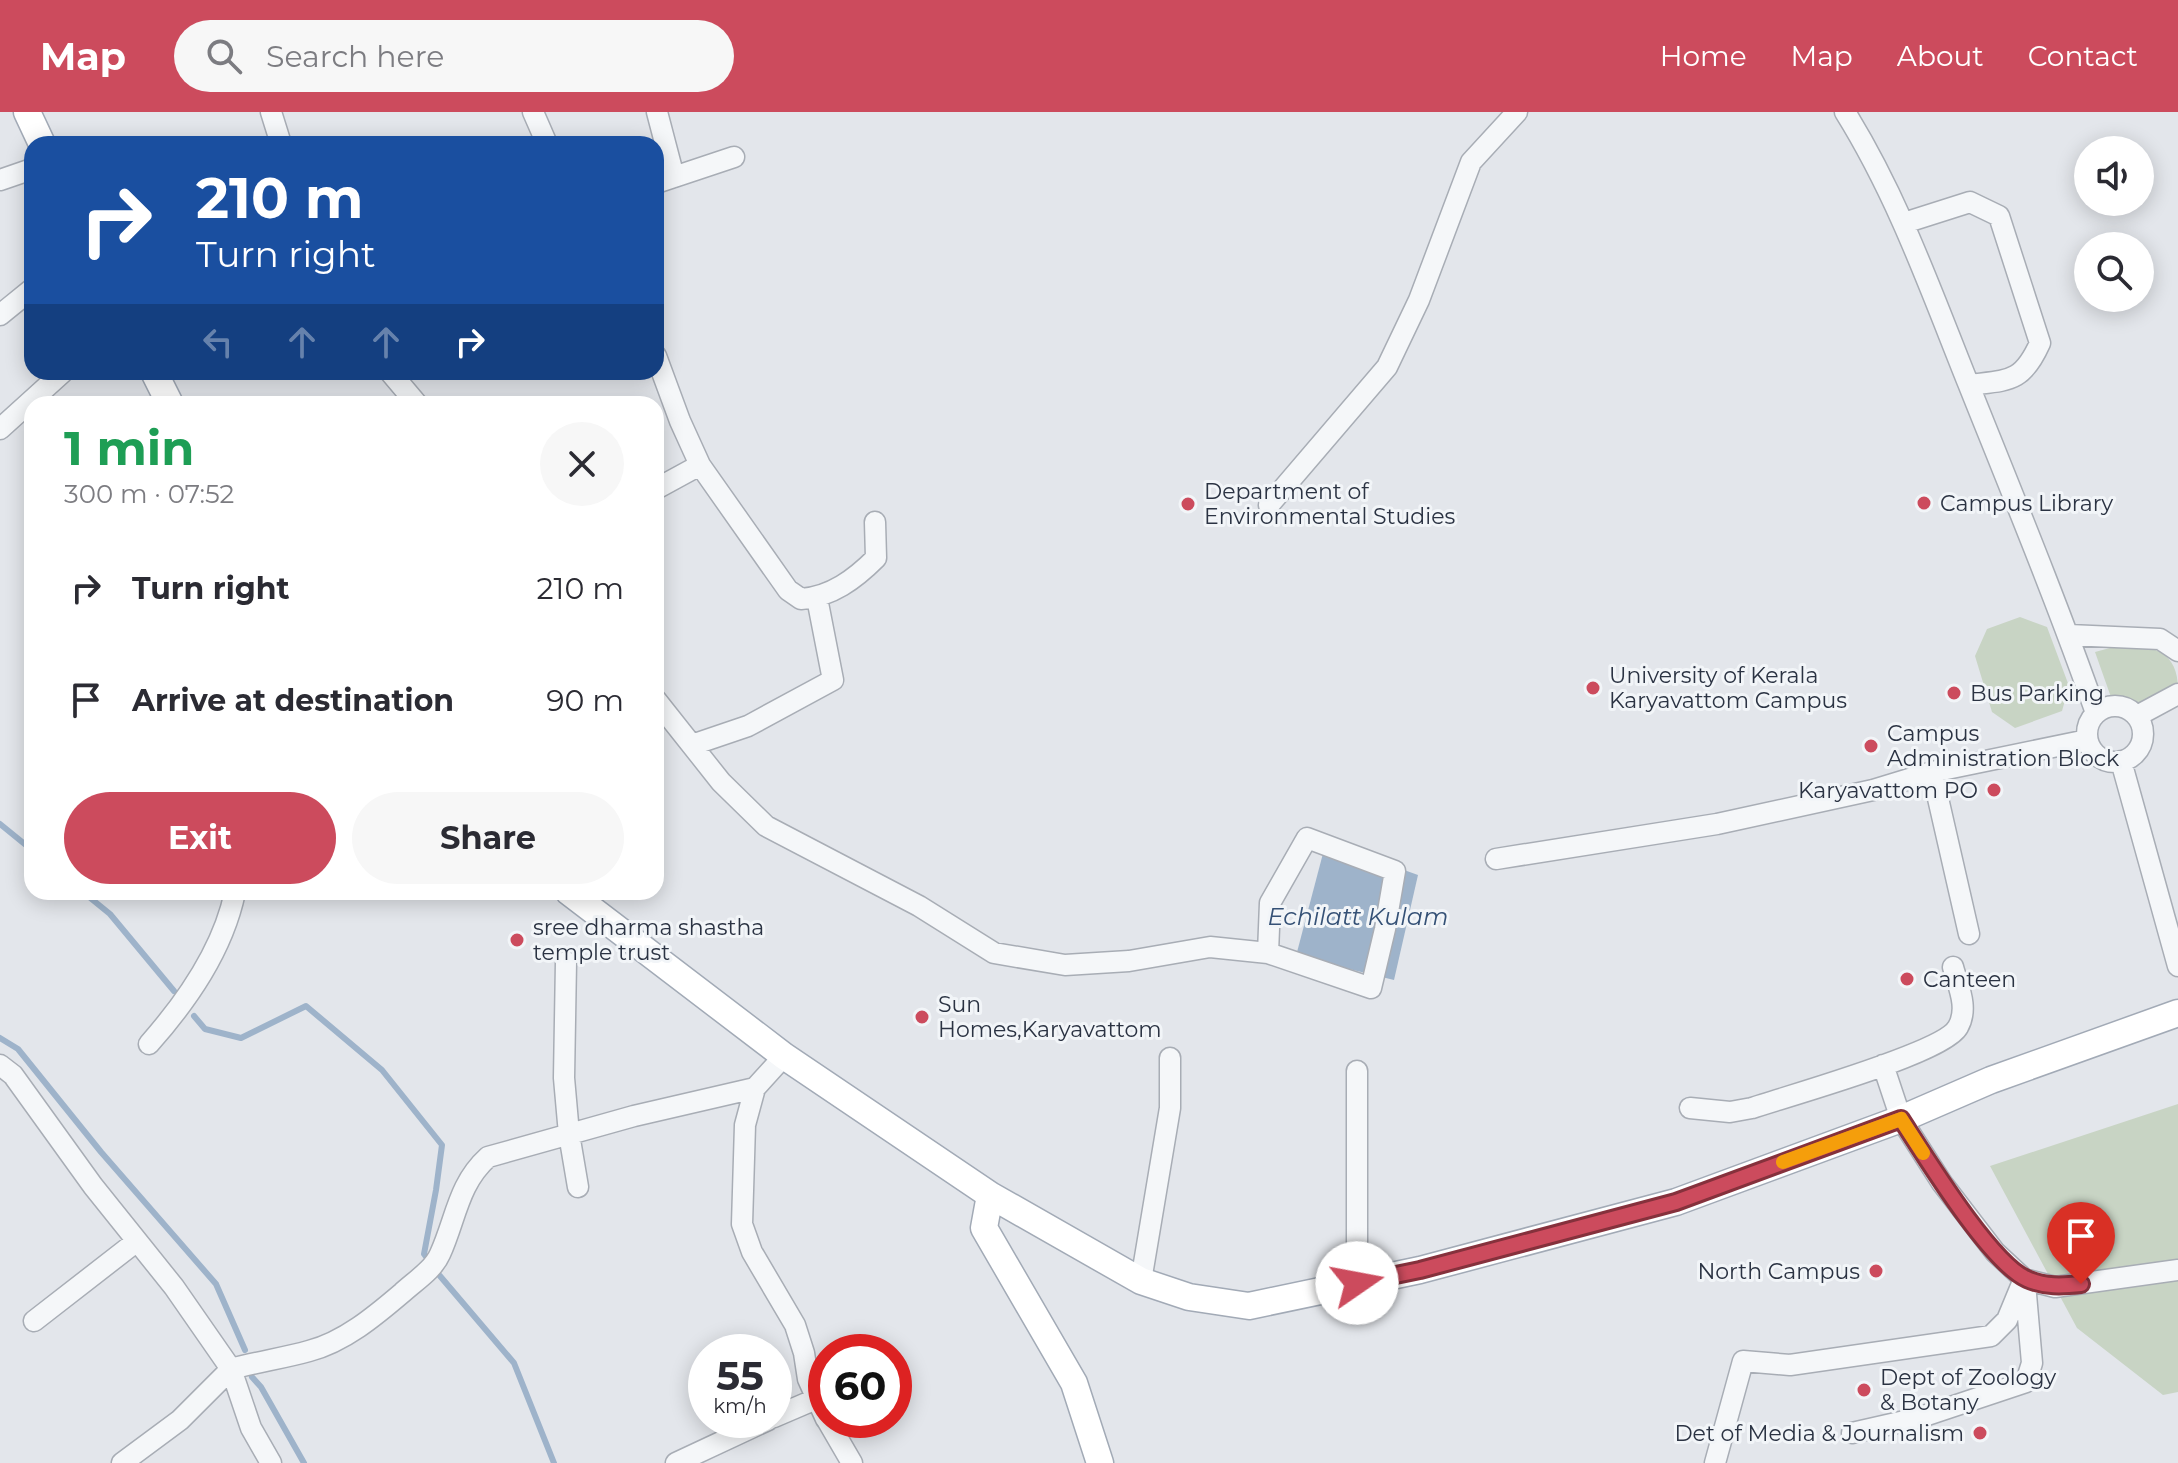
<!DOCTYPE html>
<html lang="en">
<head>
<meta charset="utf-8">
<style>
	body { margin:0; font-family:Montserrat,sans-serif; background:#f7f7f7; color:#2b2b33; height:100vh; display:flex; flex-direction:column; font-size:30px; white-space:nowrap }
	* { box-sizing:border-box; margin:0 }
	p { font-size:26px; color:#7c7c81 }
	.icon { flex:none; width:44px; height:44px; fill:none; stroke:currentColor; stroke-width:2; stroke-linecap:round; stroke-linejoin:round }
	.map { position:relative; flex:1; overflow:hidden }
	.details { position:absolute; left:24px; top:284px; width:640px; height:504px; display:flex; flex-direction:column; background:#fff; border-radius:24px; box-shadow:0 4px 20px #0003 }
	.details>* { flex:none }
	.banner { position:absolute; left:24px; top:24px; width:640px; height:244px; border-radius:24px; box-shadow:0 4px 20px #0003; background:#1a4fa0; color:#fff; overflow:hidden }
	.fabs { position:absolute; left:2074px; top:24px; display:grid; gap:16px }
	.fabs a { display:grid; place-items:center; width:80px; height:80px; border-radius:50%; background:#fff; box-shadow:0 4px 20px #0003; font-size:40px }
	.speed { position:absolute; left:688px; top:1222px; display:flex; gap:16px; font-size:40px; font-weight:700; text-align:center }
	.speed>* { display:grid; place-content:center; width:104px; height:104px; border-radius:50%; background:#fff; box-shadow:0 4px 20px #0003; line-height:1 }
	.speed small { font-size:20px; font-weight:400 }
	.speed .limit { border:12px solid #d22; background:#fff; color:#111 }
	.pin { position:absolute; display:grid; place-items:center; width:68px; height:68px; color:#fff; margin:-82px -34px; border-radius:50% 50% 50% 0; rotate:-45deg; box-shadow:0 0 8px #0007 }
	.pin .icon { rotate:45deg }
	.me { position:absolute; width:88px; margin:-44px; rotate:78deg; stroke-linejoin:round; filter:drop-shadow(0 0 6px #0008) }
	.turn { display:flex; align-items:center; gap:28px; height:168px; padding:0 40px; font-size:36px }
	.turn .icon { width:104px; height:104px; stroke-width:2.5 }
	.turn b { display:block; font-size:56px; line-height:68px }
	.lanes { display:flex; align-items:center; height:76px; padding:0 40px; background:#0003; justify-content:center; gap:40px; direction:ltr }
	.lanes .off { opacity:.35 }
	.round { display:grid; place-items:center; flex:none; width:84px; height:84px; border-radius:42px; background:#f7f7f7 }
	.head { display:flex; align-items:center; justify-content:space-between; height:136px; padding:0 40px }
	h1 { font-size:48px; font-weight:700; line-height:60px; color:#1e9e55 }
	.action { display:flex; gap:16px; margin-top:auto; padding:16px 40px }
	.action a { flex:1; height:92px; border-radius:48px; background:#cc4b5d; color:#fff; font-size:32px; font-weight:700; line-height:92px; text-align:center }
	.action a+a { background:#f7f7f7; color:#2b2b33 }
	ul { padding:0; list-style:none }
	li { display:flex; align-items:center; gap:24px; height:112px; padding:0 40px }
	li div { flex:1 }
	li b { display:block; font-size:30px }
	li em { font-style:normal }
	header { display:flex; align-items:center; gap:48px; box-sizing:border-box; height:112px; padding:0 40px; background:#cc4b5d; color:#fff }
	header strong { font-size:38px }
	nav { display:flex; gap:44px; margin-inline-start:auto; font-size:28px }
	.search { width:560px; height:72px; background:#f7f7f7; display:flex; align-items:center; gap:20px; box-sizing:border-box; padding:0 28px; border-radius:44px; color:#7c7c81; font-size:30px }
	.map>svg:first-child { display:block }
	.green { fill:#c8d4c4 }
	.water { fill:#9eb3ca }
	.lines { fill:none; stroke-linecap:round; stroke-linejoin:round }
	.stream { stroke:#9eb3ca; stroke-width:6 }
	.minor-casing { stroke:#a8adb5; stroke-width:23 }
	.major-casing { stroke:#a2aab6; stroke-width:29 }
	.minor { stroke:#f5f7f9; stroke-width:20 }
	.major { stroke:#fff; stroke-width:26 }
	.route-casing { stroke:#85313c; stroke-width:20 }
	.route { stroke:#cc4b5d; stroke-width:14 }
	.slow { stroke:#f59e0b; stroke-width:14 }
	.poi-dot { fill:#cc4b5d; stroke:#f2f5f8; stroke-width:3 }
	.labels { text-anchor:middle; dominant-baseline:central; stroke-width:6; stroke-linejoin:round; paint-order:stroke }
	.poi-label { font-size:22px; fill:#2b3343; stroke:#f2f5f8; text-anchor:start }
	.water-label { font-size:24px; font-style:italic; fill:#355176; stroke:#f2f5f8 }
</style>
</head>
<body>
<header>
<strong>Map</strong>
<div class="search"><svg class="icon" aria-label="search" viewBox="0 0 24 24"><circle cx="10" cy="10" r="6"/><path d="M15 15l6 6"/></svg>Search here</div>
<nav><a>Home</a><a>Map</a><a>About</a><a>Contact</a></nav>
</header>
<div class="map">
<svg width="2178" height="1351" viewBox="0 0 2178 1351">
	<rect width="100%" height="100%" fill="#e3e6eb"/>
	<path class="green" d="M2020,505L2047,515L2069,574L2062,599L2015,616L1992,600L1975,544L1987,517Z
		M2121,533C2154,533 2178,540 2178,577L2141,596L2112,588L2095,540Z
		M2178,992V1280L2163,1283L2077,1216L1990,1054Z"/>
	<path class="water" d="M1326,730L1418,763L1394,868L1296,844Z"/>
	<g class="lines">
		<path class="stream" d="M0,712L32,738
			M83,780L110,802L174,879
			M194,904L205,917L241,926L306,894L382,958L442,1033L436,1078L424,1142L427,1146
			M0,926L18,937L101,1040L216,1172L245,1238
			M440,1164L514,1251L554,1351
			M252,1265L261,1275L304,1351"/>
		<g class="minor-casing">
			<path id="minor" d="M271,0L281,32
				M533,0L547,32
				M657,0L674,65
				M1845,0C1898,85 1931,179 1968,271C2012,381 2057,490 2096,601
				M0,68L32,57
				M656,71L734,45
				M1904,111L1970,90L1999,104L2040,231C2022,271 2009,268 1969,273
				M0,203L32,177
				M656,244L680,309L700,353L656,377
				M390,260L417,292
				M0,317L63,260
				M700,353L788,478L801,487C831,485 855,467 876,446L875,410
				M1269,393L1387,255L1419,188L1471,50L1517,0
				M2069,523L2160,527L2178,539
				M656,588L721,670L766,714L919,794L994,841L1065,853L1129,849L1210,835L1268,841L1371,876L1385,817L1395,759L1307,726L1270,791L1268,841
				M2087 622a28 28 0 1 1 56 0a28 28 0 1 1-56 0Z
				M2137,604L2178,582
				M692,633L748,614L833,568L817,486
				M2121,649L2178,854
				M1932,660L1969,822
				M1496,747L1717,712L1873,678L1932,660L2087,628
				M566,850L564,966L569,1022L578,1075
				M149,932C187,889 223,838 235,780
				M0,953L13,963L93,1074L174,1175L231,1257C257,1250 284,1246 309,1239C344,1230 375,1204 402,1181C415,1169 433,1158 440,1142C456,1107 458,1072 488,1045L634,1004L755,976L784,944
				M1883,953L1901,1007L1942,1071L1995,1140L2024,1167L2055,1175L2178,1158
				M755,976L745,1013L742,1112L752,1140L795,1213L804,1241L808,1267L826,1307
				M1690,996L1730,1000L1752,996C1787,984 1944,941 1958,915C1969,896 1958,874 1953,855
				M1141,1169L1170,996V946
				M1357,1171V959
				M34,1209L137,1129
				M774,1305L816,1287
				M827,1308L852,1351
				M1852,1321L1918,1306L2026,1270L2032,1251L2025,1171
				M122,1351L180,1308L231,1257L251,1316L271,1351
				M676,1351L768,1308
				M1715,1351L1743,1249L1790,1253L1991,1224L2007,1208L2024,1167"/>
		</g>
		<g class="major-casing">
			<path id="major" d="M27,0L42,32
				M154,260L170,292
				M569,780L784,944L990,1083L1141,1169L1189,1185L1249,1194L1420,1158L1676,1090L1901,1007L1991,968L2178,901
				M990,1083L984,1116L1074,1271L1100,1351"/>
		</g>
		<use href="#minor" class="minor"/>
		<use href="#major" class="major"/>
	</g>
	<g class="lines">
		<g class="route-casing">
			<path id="route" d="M1357,1171L1420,1158L1676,1090L1901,1007C1925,1044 1990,1151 2027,1167C2045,1175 2062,1174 2081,1172"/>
		</g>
		<use href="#route" class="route"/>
		<path class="slow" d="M1783,1050L1901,1007L1923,1041"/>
	</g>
	<g class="poi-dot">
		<circle cx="1924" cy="391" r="8"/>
		<circle cx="1188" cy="392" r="8"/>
		<circle cx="1593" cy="576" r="8"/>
		<circle cx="1954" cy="581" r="8"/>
		<circle cx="1871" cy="634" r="8"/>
		<circle cx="1994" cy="678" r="8"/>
		<circle cx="517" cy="828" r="8"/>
		<circle cx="1907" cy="867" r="8"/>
		<circle cx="922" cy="905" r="8"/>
		<circle cx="1876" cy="1159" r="8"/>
		<circle cx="1864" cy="1278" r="8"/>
		<circle cx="1980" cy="1321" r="8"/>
	</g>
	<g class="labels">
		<g class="poi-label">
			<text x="1204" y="379">Department of<tspan x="1204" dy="25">Environmental Studies</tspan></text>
			<text x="1940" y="391">Campus Library</text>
			<text x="1609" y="563">University of Kerala<tspan x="1609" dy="25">Karyavattom Campus</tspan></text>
			<text x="1970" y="581">Bus Parking</text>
			<text x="1887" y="621">Campus<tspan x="1887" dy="25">Administration Block</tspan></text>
			<text x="1978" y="678" text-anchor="end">Karyavattom PO</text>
			<text x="533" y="815">sree dharma shastha<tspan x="533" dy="25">temple trust</tspan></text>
			<text x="1923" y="867">Canteen</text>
			<text x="938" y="892">Sun<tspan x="938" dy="25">Homes,Karyavattom</tspan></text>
			<text x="1860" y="1159" text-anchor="end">North Campus</text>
			<text x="1880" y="1265">Dept of Zoology<tspan x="1880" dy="25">&amp; Botany</tspan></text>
			<text x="1964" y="1321" text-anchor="end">Det of Media &amp; Journalism</text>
		</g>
		<g class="water-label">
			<text x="1358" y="804">Echilatt Kulam</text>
		</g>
	</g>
</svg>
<div class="fabs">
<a><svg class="icon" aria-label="sound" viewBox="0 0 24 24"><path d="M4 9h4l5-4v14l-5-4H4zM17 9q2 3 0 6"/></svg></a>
<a><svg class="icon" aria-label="search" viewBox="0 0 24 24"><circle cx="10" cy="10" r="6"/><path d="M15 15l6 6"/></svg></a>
</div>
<div class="speed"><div>55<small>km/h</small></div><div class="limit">60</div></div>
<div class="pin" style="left:2081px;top:1172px;background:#d93025"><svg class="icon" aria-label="arrive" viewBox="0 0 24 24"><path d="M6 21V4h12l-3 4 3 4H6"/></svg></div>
<svg class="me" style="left:1357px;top:1171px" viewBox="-20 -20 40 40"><circle r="19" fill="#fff"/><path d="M0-13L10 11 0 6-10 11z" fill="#cc4b5d"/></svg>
<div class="banner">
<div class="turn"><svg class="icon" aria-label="right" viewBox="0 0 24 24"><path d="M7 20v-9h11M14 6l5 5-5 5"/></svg><div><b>210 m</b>Turn right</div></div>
<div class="lanes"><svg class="icon off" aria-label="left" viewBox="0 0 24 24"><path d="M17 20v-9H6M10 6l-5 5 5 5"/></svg><svg class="icon off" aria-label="ahead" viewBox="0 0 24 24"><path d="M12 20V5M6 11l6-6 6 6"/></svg><svg class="icon off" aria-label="ahead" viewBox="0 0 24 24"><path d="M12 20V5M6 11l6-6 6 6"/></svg><svg class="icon" aria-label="right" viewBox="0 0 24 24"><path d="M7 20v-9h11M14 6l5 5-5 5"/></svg></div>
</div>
<section class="details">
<div class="head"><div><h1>1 min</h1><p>300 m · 07:52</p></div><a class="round"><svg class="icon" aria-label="close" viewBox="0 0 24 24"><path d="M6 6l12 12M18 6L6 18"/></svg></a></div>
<ul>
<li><svg class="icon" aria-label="right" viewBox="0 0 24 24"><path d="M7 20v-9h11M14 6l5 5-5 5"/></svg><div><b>Turn right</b></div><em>210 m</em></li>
<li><svg class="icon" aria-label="arrive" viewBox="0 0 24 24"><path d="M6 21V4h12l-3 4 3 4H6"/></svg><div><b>Arrive at destination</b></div><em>90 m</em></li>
</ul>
<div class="action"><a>Exit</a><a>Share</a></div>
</section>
</div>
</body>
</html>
